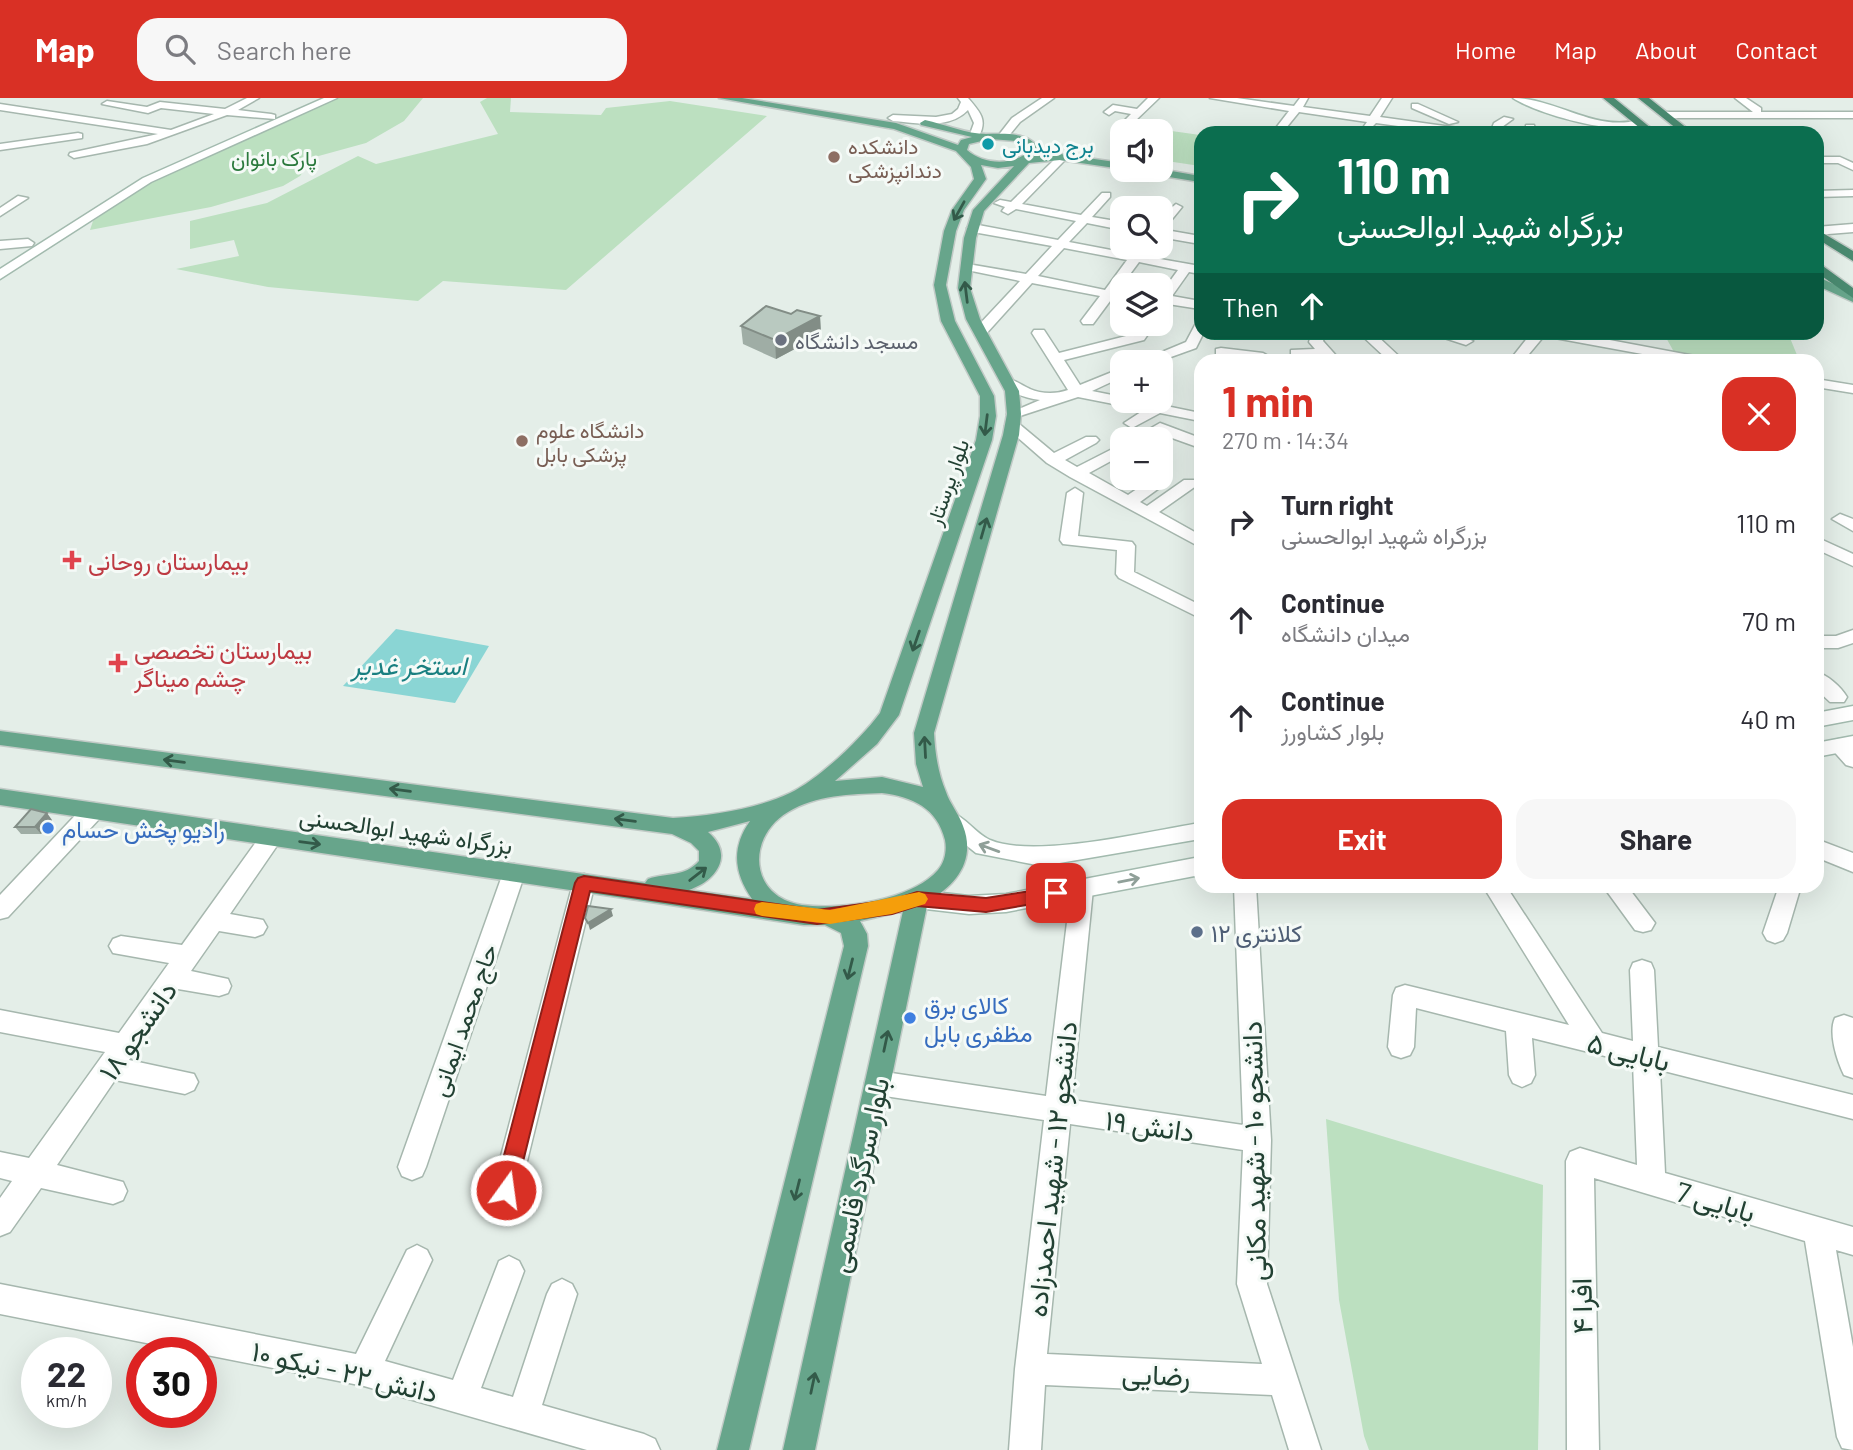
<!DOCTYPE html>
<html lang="en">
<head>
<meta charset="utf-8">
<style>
	body { margin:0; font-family:Barlow,Vazirmatn,sans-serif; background:#f7f7f7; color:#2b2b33; height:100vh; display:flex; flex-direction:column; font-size:26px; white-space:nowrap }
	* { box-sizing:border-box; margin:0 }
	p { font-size:23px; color:#7c7c81 }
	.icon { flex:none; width:38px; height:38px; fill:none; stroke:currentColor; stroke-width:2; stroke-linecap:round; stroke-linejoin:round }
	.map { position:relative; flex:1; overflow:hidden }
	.details { position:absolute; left:1194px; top:256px; width:630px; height:539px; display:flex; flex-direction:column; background:#fff; border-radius:21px; box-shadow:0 7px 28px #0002 }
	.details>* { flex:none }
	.hud { position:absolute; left:1194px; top:28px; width:630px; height:214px; border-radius:21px; box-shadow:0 7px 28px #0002; background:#0b6e4f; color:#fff; overflow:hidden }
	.tools { position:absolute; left:1110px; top:21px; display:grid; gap:14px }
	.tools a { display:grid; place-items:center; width:63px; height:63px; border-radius:14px; background:#fff; box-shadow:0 7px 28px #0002; font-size:35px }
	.speed { position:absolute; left:21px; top:1239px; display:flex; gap:14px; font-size:35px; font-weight:700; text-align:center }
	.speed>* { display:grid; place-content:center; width:91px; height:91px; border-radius:50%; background:#fff; box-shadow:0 7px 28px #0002; line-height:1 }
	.speed small { font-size:18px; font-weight:400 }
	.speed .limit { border:10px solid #d22; background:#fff; color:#111 }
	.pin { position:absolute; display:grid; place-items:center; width:60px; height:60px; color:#fff; margin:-30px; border-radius:14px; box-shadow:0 4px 10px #0006 }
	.me { position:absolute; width:77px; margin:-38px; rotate:14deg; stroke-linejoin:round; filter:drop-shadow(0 0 5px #0008) }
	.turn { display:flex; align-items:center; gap:24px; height:147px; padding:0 28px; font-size:32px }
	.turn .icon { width:91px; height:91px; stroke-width:2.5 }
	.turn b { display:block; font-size:49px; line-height:60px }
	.then { display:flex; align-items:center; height:66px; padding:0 28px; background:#0003; gap:14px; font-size:26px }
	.round { display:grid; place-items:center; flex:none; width:74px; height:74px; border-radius:21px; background:#f7f7f7 }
	.summary { display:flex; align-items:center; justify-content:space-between; height:119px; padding:0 28px }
	h1 { font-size:42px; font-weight:700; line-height:52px; color:#d93025 }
	.button { display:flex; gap:14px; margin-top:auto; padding:14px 28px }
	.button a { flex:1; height:80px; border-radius:21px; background:#d93025; color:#fff; font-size:28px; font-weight:700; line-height:80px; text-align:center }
	.button a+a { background:#f7f7f7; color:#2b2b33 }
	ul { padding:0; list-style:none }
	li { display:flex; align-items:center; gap:21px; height:98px; padding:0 28px }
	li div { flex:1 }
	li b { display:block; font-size:26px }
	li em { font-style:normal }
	header { display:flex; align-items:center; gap:42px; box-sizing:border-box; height:98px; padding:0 35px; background:#d93025; color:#fff }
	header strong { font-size:33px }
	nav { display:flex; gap:38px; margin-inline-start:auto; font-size:24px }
	.search { width:490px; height:63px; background:#f7f7f7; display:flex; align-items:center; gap:18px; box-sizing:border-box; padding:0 24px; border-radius:21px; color:#7c7c81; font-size:26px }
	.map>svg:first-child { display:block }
	.green { fill:#bce0c0 }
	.water { fill:#8ad5d4 }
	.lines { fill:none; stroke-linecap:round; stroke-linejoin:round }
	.minor-casing { stroke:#a6b7ae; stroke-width:3 }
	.secondary-casing { stroke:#a2baae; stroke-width:3 }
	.primary-casing { stroke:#c1cac6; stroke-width:3 }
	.trunk-casing { stroke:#c1cac6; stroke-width:3 }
	.minor { fill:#fff; fill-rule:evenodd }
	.secondary { fill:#fff; fill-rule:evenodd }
	.primary { fill:#67a58b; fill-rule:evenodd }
	.trunk { fill:#4a8a70; fill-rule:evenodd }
	.wall { fill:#9fada5 }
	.shaded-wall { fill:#828d86 }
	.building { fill:#b9c9c0; stroke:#828d86; stroke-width:2 }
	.oneway { stroke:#335a49 }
	.oneway2 { stroke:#90a099 }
	.route { fill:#d93025; stroke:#8d1f18; stroke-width:2 }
	.slow { fill:#f59e0b }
	.culture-dot { fill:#0f9aa8; stroke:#f5faf7; stroke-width:2.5 }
	.education-dot { fill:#8d6e63; stroke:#f5faf7; stroke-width:2.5 }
	.worship-dot { fill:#6b7280; stroke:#f5faf7; stroke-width:2.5 }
	.health-dot { fill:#e0444e; stroke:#f5faf7; stroke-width:2.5 }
	.shop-dot { fill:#3f7fe0; stroke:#f5faf7; stroke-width:2.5 }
	.service-dot { fill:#5c6f8a; stroke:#f5faf7; stroke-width:2.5 }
	.labels { text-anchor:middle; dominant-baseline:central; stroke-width:6; stroke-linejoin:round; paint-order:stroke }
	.far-culture-label { font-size:21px; fill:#0d838f; stroke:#f5faf7; text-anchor:start }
	.far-education-label { font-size:21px; fill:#785e54; stroke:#f5faf7; text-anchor:start }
	.far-park-label { font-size:21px; fill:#2a793c; stroke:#f5faf7 }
	.far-worship-label { font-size:21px; fill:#5b616d; stroke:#f5faf7; text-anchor:start }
	.far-street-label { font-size:21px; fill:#224133; stroke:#f5faf7 }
	.health-label { font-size:24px; fill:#be3a42; stroke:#f5faf7; text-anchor:start }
	.shop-label { font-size:24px; fill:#366cbe; stroke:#f5faf7; text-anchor:start }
	.street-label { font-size:24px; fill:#224133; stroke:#f5faf7 }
	.service-label { font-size:24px; fill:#4e5e75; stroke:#f5faf7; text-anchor:start }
	.water-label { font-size:26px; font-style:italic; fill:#197f80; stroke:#f5faf7 }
	.near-street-label { font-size:28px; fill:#224133; stroke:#f5faf7 }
</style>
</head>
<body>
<header>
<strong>Map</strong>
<div class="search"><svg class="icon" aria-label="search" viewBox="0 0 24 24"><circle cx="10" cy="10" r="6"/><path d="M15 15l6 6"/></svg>Search here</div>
<nav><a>Home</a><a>Map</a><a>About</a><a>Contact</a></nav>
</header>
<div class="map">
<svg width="1853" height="1352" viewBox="0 0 1853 1352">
	<rect width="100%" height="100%" fill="#e4eee8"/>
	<path class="green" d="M337,0H423L404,23L366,45L315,59L300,78L283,88L211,109L90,132L93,123L153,81Z
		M487,0H511L510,14L601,17L606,10L670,3L767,18L566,192L443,183L418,203L268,189L176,171L239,158L234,142L190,151V123L267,105L358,58L376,66L498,36L480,4Z
		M1136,28L1200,37V68L1160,62V33H1131Z
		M1642,235H1788L1799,262H1722L1674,254L1664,236Z
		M1326,1021L1543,1087L1538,1352H1369L1364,1338L1339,1202Z"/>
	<path class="water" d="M396,531L489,548L455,605L343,588Z"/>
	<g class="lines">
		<g class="minor-casing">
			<path id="minor" d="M247,0H259L238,12L271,16L275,17V21L227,17L147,46L74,60L69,57L70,55L158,36L0,12V6L171,32L214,16L161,10L148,15L102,6L107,3L147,9L160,4L225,11Z
				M958,0H968C979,13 988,21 979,38L970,36L974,25L968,12C949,32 917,25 893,23L888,20L893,17L936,19L952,16L958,11L961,4Z
				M1042,0H1054L1020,24L1007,40H999L998,38L1012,20Z
				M1148,0H1159L1134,24L1125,22L1131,16L1115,13L1109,17L1104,14L1113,7L1137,11Z
				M1210,0H1237L1294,8L1300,0H1308L1303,9L1370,18L1382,0H1392L1380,19L1473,32L1478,35H1450L1376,25L1367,34L1362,31L1367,24L1299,14L1282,35H1272L1289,13Z
				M1735,0H1746L1761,10V14H1853V20H1665L1660,17L1665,14H1753Z
				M1412,6H1418L1458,24L1449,26L1412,10Z
				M1504,19L1513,21L1502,29L1500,35H1490L1494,25Z
				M1526,27H1534L1536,35H1526Z
				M78,35L82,36V40L0,52V46Z
				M1816,59H1840L1853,65V72L1838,65H1816Z
				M1055,61L1064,63L1022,106L1081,117L1102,95H1110V99L1092,119L1122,124V132L1087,125L1069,144L1132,156L1138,149H1148L1143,158L1200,168V176L1189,174L1172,198L1200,203V211L1168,206L1160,211V197L1178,172L1139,164L1093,226H1083L1081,223L1100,198L1032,185L985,237H975V231L1020,183L962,171V165L1026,176L1052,148L973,134L967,130L973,126L1058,142L1076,123L1016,111L1008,116L1002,113L1005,109L994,105L1000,102L1011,104ZM1064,150L1127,162L1105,192L1038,178Z
				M1853,92V98L1816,99V93Z
				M18,98L28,100L0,118V110Z
				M1176,106L1182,109L1164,131H1160L1200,138V146L1160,139V120Z
				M1853,126V134L1816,137V129Z
				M28,141L34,145L32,148L0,151V143Z
				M1141,226H1155L1144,242L1064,262L1080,287L1122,270V279L1092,293L1122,299V303H1142L1200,315V323L1160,315L1132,330L1124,325L1144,312L1078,299L1014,320L1007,316L1040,302C1025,300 1013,296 1002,285L1004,282C1015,280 1020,287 1030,291C1041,296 1057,296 1068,292L1032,235L1034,232H1044L1059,255L1134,236Z
				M1200,226V234H1204L1196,250L1157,264H1138L1186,244L1195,227Z
				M1312,234H1326L1323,243L1340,262L1291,258V252L1315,251L1309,244Z
				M1358,234H1373L1403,262H1388Z
				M1426,234H1450L1473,243L1466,247Z
				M1532,234H1567L1695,258L1702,262H1675L1544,238L1524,262H1510Z
				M1221,250L1263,255L1270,259L1268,262L1216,257V251Z
				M1816,281L1853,287V295L1816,289Z
				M1013,323L1018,325L1054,355L1086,339H1096L1099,342L1096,345L1065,362L1077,369L1122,346V357L1089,375L1128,397L1150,382H1162L1164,385L1162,388L1140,404L1147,408L1184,382H1196L1198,385L1196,388L1159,414L1200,437V449L1070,379L1047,365L1008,331L1005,328Z
				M1160,325L1200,340V350L1161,336L1151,341H1132Z
				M1075,390L1083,395L1078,438L1132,444L1135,448L1134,474L1200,507V520L1119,480L1116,476L1117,452L1063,446L1060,442L1067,395Z
				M1840,416L1853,421V433L1832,421Z
				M1816,439L1853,456V468L1816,451Z
				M1853,532V545L1838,550H1816V538H1836Z
				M1816,574C1828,577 1841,589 1847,599L1844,604H1830L1816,591Z
				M1839,641L1853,650V669L1846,667L1829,648L1832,643Z
				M93,705L101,707L104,713L101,719L8,819L0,821V797L85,707Z
				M272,731L280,733L283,739L230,816L263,822L267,829L263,836L255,839L219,833L191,873L228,881L231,888L228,895L219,898L178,891L129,962L194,976L198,984L194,992L185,996L115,982L57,1067L123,1084L127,1093L123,1102L113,1106L41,1090L10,1134L0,1138V1100L12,1083L0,1080V1054L29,1060L105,954L0,934V912L119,935L169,865L113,855L109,848L113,841L121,838L182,847L264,733Z
				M1816,741L1853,755V774L1816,759Z
				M514,766L522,769L525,775L426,1069L422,1078L412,1082L402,1078L398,1069L503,775L506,769Z
				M584,776L592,779L595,785L520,1092L516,1101L506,1105L496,1101L492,1092L573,785L576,779Z
				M1082,782L1090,785L1093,791L1072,1002L1243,1027L1234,788H1256L1271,1042L1267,1186L1321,1352H1289L1272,1297L1045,1287L1041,1352H1009L1015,1271L1044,1022L878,997L869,993L865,985L869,977L878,973L1046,998L1071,791L1074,785ZM1070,1026L1243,1052L1237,1186L1262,1266L1047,1256Z
				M1483,788H1506L1602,935L1633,943L1630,872L1633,865L1642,862L1651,865L1654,872L1658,949L1853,997V1021L1660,972L1665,1075L1853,1129V1157L1836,1152L1853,1249V1352L1842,1350L1837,1339L1805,1143L1594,1080L1599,1352H1567L1566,1063L1570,1054L1580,1050L1637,1067L1633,965L1532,940L1535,977L1531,985L1522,989L1513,985L1509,977L1506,933L1416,910L1414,949L1410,957L1401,960L1392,957L1388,949L1393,897L1396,890L1405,887L1569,927Z
				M1603,788H1627L1655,825L1651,832L1643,834L1635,832Z
				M1779,788H1801L1787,835L1783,842L1775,845L1767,842L1763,835Z
				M1844,917L1853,920V980L1844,977C1837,963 1828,935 1835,920Z
				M417,1147L427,1152L432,1162L385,1263L453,1282L499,1163L509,1158L519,1163L524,1173L481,1290L513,1299L547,1196L552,1186L562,1181L572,1186L577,1196L542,1307L644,1336L655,1341L660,1352H587L364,1288L0,1216V1186L356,1256L407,1152Z"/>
		</g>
		<g class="secondary-casing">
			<path id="secondary" d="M324,0H337L151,84L0,181V171L143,80Z
				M1513,0C1556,0 1594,34 1639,22L1644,25C1622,41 1535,15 1513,0Z
				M1853,608V622L1816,629V615Z
				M1853,638V652L1816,659V645Z
				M950,714C966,719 975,735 990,742C1035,761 1149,733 1200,725V741L1042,768L976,755L942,728L939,722L942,716Z
				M1200,759V777L1006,814L969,816L917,810L909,807L905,801L909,795L917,792L969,798L1006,796Z"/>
		</g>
		<g class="primary-casing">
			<path id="primary" d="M719,0H742L896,25L958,47L961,42L972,39L921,27L920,25L925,22C944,26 967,36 986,36C1006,36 1029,33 1041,53L1037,58L1060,56L1122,65V71L1060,62L1029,65L984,113L976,140L970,190L980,221L1019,293L1021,316L1019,337L934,635C935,655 938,675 946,694C950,706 959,716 963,728C976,761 957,787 928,803L815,1352H783L903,813L860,823L867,836L868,848L749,1352H717L844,848L841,835L825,827H804L0,707V691L645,785L648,781C667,774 684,780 699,763V753L691,745L672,736L0,647V633L673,720C710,718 756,711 790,695C819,681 861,641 880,615L976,342L980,318V298L941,223L934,187L944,133L952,112L974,81L971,69L956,53L894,31ZM990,41L1016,43L1030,52C1014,68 984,67 967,52L969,46ZM981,67L998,70L1014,68L973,112L964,140L958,190L966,221L1005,293L1007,316L1003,337L914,635L916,666L923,689L882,679L835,683L877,646L899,617L992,342L996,318L994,298L955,223L946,187L956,133L964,112L986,81ZM882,695C913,699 937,710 945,742C947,752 945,764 938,772C911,803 840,812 802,807C749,799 746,739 788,714C816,697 851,696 882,695ZM750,723C731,750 734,775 752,801L689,792C716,783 735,757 708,734Z
				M1160,71L1200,78V84L1144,75L1139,72Z
				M1816,178L1853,195V204L1816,187Z"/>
		</g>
		<g class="trunk-casing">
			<path id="trunk" d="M1603,0H1614L1657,35H1646Z
				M1638,0H1649L1693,35H1682Z
				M1816,131L1853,153V163L1816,140Z
				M1816,163L1853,190V200L1816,174Z"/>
		</g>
		<use href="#minor" class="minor"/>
		<use href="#secondary" class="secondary"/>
		<use href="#primary" class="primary"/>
		<use href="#trunk" class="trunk"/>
	</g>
	<path class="wall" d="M791,216L820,218L821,237L776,261L743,246L741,228Z
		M52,722L41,736H21L15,729Z"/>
	<path class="shaded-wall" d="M820,218L821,237L776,261L775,242Z
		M47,715L52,722L41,736L35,729Z
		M611,811L613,818L590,832L588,825Z"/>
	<path class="building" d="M766,208L791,216L797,212L820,218L775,242L741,228Z
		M31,711L47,715L35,729H15Z
		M588,808L611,811L588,825L585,820Z"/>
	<defs><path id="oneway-shaft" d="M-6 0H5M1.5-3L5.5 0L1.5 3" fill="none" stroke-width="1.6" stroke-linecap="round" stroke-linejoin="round" transform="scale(1.75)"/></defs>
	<g class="oneway">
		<use href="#oneway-shaft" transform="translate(959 113) rotate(119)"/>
		<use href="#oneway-shaft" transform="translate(966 194) rotate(-97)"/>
		<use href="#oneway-shaft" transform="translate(986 327) rotate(97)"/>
		<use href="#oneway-shaft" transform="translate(984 430) rotate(-74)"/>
		<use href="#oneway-shaft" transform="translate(916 543) rotate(109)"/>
		<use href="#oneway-shaft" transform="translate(925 649) rotate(-93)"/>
		<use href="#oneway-shaft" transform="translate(174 663) rotate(-173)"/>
		<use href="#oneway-shaft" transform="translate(400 692) rotate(-173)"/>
		<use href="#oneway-shaft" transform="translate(625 722) rotate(-173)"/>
		<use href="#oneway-shaft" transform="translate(310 745) rotate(8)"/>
		<use href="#oneway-shaft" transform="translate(698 776) rotate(-38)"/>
		<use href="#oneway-shaft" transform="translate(850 871) rotate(104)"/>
		<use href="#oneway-shaft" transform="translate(886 943) rotate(-78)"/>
		<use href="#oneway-shaft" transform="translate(797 1092) rotate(104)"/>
		<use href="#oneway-shaft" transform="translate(813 1285) rotate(-78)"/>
	</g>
	<g class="oneway2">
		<use href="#oneway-shaft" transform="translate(989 750) rotate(-160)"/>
		<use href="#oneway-shaft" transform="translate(1129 782) rotate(-11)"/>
	</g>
	<path class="route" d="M584,778L817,812L892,802L917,794L986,800L1056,789L1062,791L1065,795L1062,800L1056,802L986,814L917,808L892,816L817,826L590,793L516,1092L513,1100L506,1102L498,1100L495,1092L575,785L578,780Z"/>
	<path class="slow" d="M919,794L925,796L928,801L925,806L892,816L830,826L762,818L756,816L754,811L756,806L762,804L830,812Z"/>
	<circle class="culture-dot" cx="988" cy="46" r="7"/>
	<g class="education-dot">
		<circle cx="834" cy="59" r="7"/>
		<circle cx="522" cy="343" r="7"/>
	</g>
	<circle class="worship-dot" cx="781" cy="242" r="7"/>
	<g class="health-dot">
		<path d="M68.5 451.5h7v7h7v7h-7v7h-7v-7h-7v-7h7z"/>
		<path d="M114.5 554.5h7v7h7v7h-7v7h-7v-7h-7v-7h7z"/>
	</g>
	<g class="shop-dot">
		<circle cx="48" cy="730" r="7"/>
		<circle cx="910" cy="920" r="7"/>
	</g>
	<circle class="service-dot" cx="1197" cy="834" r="7"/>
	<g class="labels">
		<g class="far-culture-label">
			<text x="1002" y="46">برج دیدبانی</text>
		</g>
		<g class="far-education-label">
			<text x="848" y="47">دانشکده<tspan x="848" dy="24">دندانپزشکی</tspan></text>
			<text x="536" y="331">دانشگاه علوم<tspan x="536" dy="24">پزشکی بابل</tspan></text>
		</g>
		<g class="far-park-label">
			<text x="274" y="59">پارک بانوان</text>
		</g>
		<g class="far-worship-label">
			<text x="795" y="242">مسجد دانشگاه</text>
		</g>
		<g class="far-street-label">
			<text transform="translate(947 384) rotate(-71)">بلوار پرستار</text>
		</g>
		<g class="health-label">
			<text x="88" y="462">بیمارستان روحانی</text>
			<text x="134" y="551">بیمارستان تخصصی<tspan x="134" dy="28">چشم میناگر</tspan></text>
		</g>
		<g class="shop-label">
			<text x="62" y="730">رادیو پخش حسام</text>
			<text x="924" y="906">کالای برق<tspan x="924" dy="28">مظفری بابل</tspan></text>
		</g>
		<g class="street-label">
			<text transform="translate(406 732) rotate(8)">بزرگراه شهید ابوالحسنی</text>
			<text transform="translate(463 922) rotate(-71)">حاج محمد ایمانی</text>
		</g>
		<g class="service-label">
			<text x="1211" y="834">کلانتری ۱۲</text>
		</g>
		<g class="water-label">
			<text x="409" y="566">استخر غدیر</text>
		</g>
		<g class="near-street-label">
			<text transform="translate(137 932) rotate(-55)">دانشجو ۱۸</text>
			<text transform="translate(1629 953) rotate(14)">بابایی ۵</text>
			<text transform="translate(1150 1027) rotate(8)">دانش ۱۹</text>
			<text transform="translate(1253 1053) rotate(-91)">دانشجو ۱۰ - شهید مکانی</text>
			<text transform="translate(1051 1071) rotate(-84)">دانشجو ۱۲ - شهید احمدزاده</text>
			<text transform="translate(858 1077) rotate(-78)">بلوار سرگرد قاسمی</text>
			<text transform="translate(1716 1103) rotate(16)">بابایی 7</text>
			<text transform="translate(1581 1208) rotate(-91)">افرا ۴</text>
			<text transform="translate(345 1273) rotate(13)">دانش ۲۲ - نیکو ۱۰</text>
			<text transform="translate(1156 1276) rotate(2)">رضایی</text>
		</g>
	</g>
</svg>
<div class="tools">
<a><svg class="icon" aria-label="sound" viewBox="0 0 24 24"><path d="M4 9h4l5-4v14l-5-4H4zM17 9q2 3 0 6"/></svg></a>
<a><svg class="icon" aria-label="search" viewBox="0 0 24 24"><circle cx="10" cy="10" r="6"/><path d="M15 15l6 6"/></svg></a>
<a><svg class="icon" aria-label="layers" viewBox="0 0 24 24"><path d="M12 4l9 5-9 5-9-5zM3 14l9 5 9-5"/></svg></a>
<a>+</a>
<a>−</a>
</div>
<div class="speed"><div>22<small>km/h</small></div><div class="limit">30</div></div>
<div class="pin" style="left:1056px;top:795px;background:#d93025"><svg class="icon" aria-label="arrive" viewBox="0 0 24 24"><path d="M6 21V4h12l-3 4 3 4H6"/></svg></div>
<svg class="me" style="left:506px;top:1092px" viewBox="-20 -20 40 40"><circle r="17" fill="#d93025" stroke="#fff" stroke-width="3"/><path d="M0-11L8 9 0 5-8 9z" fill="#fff"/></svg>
<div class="hud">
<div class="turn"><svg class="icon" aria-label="right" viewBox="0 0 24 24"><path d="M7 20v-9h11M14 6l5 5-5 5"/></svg><div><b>110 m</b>بزرگراه شهید ابوالحسنی</div></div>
<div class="then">Then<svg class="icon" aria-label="ahead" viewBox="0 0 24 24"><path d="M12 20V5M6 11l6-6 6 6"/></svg></div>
</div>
<section class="details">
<div class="summary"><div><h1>1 min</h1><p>270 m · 14:34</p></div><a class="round" style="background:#d93025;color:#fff"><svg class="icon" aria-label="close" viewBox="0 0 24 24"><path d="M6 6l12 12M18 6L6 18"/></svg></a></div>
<ul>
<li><svg class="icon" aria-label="right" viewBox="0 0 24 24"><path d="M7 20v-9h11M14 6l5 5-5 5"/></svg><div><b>Turn right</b><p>بزرگراه شهید ابوالحسنی</p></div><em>110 m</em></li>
<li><svg class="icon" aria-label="ahead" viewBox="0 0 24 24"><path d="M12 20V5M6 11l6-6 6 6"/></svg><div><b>Continue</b><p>میدان دانشگاه</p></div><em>70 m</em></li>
<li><svg class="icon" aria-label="ahead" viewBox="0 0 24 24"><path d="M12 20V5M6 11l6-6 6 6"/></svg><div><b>Continue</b><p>بلوار کشاورز</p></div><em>40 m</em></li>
</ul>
<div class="button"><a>Exit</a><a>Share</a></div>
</section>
</div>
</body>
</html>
